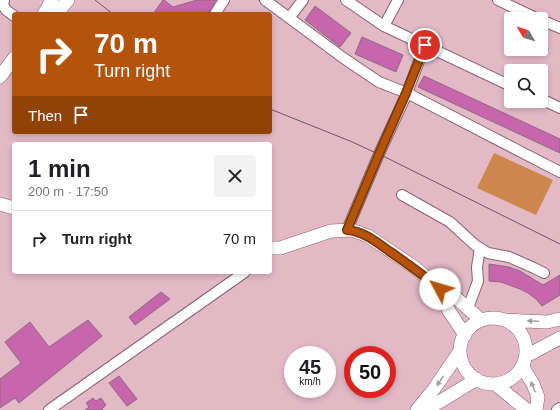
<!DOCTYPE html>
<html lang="en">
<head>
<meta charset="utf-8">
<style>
	body { margin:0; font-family:Helvetica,sans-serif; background:#f2f2f2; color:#202124; height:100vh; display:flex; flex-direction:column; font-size:15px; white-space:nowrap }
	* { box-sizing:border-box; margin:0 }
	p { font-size:13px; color:#757577 }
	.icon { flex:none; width:22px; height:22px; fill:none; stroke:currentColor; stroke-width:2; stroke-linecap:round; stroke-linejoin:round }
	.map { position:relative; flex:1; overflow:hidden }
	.details { position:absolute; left:12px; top:142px; width:260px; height:132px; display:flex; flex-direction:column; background:#fff; border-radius:4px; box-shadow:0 2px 6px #0003 }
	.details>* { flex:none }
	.top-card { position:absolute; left:12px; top:12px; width:260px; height:122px; border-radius:4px; box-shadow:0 2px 6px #0003; background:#b45309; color:#fff; overflow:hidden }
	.needle { width:26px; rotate:308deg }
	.buttons { position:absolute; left:504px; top:12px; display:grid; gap:8px }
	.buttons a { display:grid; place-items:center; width:44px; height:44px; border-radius:4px; background:#fff; box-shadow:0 2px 6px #0003; font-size:20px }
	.speed { position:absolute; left:284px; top:346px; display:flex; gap:8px; font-size:20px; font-weight:700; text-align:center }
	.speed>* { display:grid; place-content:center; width:52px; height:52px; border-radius:50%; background:#fff; box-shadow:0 2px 6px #0003; line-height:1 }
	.speed small { font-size:10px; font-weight:400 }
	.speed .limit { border:6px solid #d22; background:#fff; color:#111 }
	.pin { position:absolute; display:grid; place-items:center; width:34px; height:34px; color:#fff; margin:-17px; border:2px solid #fff; border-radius:50%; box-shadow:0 1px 4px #0007 }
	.me { position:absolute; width:44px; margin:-22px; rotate:309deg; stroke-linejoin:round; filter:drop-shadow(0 0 3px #0008) }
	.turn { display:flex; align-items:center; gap:14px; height:84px; padding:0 16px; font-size:18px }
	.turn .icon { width:52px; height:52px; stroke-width:2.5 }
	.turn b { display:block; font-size:28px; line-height:34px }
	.then { display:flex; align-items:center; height:38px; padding:0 16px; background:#0003; gap:8px; font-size:15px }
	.round { display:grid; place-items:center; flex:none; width:42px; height:42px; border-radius:4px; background:#f2f2f2 }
	.headline { display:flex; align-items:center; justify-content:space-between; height:68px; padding:0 16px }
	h1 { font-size:24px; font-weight:700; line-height:30px }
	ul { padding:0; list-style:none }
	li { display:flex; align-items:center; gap:12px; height:56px; padding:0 16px; border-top:1px solid #e0e0e0 }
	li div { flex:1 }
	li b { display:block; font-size:15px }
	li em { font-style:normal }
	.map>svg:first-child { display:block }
	.green { fill:#cd864c }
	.building { fill:#c765ad; stroke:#8b6b81 }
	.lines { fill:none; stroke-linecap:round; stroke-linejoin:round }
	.minor-casing { stroke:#87626e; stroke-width:12 }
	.major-casing { stroke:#87626e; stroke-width:14 }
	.minor { stroke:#fff; stroke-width:10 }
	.major { stroke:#fff; stroke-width:13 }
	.tram { stroke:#6f555e; stroke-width:1 }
	.oneway { fill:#a59fa1 }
	.route-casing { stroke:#753606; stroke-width:10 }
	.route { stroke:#b45309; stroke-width:7 }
</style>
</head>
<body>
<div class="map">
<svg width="560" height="410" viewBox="0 0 560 410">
	<rect width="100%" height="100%" fill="#e3b9c6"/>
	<path class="green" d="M494,153L553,180L536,215L477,188Z"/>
	<path class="building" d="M163,0H164L173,7L197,0H216L210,10L209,14H153Z
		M315,6L351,33L340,47L305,20Z
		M362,37L403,55L396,72L355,54Z
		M424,76L560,139V153L418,87Z
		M489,264L509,267L520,271L543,285L560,275V295L542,306L536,299L528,293L520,289L501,282L489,281Z
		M161,292L170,299L135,325L129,317Z
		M88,320L102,336L19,403L15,398L0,408V379L21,363L5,342L30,322L49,347Z
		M119,376L137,399L127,406L109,383Z
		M93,398L96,401L101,398L106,405L102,409L103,410H85L89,407L86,403Z"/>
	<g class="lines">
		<g class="minor-casing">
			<path id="minor" d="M4,0L3,4L6,10L14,16
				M265,0L342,57L379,82L407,93L560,172
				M346,0L384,26L511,86
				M498,0L538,19
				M215,14L224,0
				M289,18L303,0
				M541,20L560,28
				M384,26L398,0
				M541,99L560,108
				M402,195L450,222L475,245L488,253L509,257L534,268L544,273
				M347,230L379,154L407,93L425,45
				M468,308L478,281L477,267L480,248
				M49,410L245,272
				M557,410L560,408"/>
		</g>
		<g class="major-casing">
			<path id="major" d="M44,14L52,0
				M56,14L68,0
				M0,77L14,58
				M0,204L14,208
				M270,248H280L331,231L352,230L368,236L414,267L440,289L455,297L481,320
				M440,289L449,311L465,335
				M460 351a33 33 0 1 1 66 0a33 33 0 1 1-66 0Z
				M505,320L547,322L560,319
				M526,356L560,338
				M522,366L533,384L538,397L536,410
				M495,384L527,410
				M417,410L434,389L460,351
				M426,410L477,379"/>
		</g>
		<use href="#minor" class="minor"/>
		<use href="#major" class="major"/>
		<path class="tram" d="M95,0L113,14
			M270,109L350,141L387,158L560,244"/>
	</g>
	<defs><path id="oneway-solid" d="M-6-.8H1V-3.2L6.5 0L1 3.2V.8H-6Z"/></defs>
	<g class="oneway">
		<use href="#oneway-solid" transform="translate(533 321) rotate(-177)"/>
		<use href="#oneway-solid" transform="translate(440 381) rotate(124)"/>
		<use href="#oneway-solid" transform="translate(533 387) rotate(-112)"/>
	</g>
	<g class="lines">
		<g class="route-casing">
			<path id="route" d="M425,45L406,93L379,154L347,230C363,231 377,242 389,251C407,263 423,275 440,289"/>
		</g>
		<use href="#route" class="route"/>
	</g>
</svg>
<div class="buttons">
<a><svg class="needle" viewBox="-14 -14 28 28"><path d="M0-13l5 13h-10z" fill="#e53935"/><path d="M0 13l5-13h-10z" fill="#757577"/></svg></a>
<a><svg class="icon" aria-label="search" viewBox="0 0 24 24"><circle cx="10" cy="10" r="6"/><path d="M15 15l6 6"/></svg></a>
</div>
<div class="speed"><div>45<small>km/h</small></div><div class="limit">50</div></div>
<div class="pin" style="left:425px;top:45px;background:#d93025"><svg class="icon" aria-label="arrive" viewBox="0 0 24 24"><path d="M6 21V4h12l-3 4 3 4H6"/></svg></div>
<svg class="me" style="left:440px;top:289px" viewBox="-20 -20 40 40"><circle r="19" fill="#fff"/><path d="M0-13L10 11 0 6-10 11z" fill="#b45309"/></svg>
<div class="top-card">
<div class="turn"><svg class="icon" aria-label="right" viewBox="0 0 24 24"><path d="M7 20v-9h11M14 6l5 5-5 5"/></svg><div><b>70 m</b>Turn right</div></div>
<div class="then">Then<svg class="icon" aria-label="arrive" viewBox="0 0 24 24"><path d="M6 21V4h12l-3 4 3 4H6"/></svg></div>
</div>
<section class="details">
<div class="headline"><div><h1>1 min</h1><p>200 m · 17:50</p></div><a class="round"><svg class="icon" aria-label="close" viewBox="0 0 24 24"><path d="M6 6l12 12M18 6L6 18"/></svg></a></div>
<ul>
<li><svg class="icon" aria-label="right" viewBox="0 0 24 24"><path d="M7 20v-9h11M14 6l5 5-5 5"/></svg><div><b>Turn right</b></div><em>70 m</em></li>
</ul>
</section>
</div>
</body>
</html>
